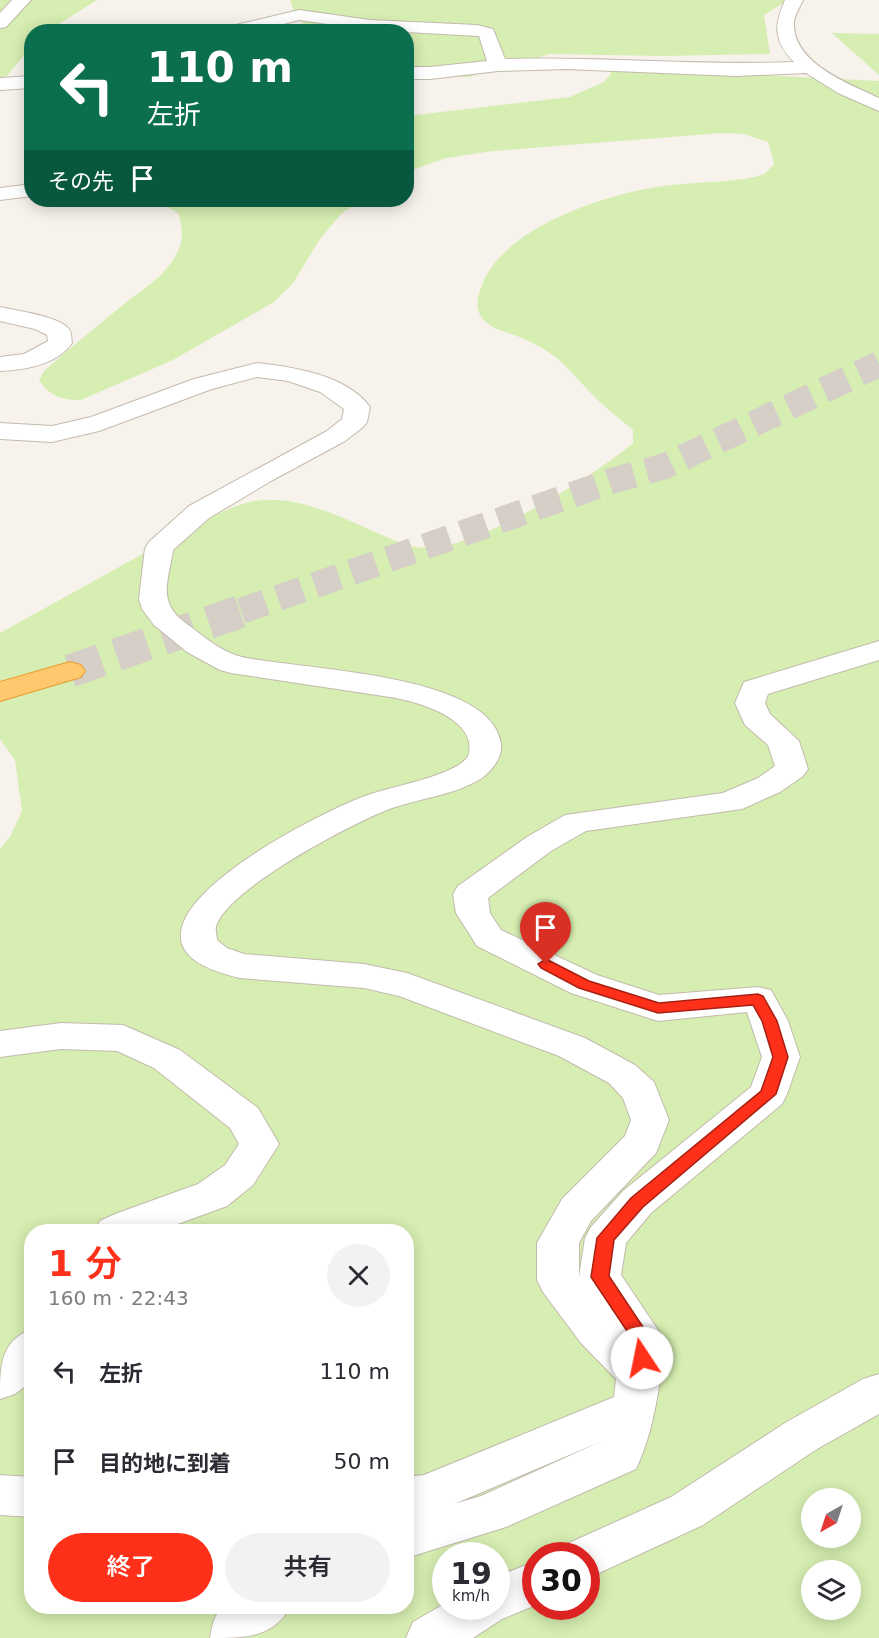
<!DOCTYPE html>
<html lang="ja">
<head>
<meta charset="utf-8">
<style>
	body { margin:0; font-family:"DejaVu Sans","Noto Sans JP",sans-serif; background:#f2f2f3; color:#2b2b33; height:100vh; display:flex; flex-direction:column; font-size:22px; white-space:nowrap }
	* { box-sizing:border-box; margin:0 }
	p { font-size:20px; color:#7c7c81 }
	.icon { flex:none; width:33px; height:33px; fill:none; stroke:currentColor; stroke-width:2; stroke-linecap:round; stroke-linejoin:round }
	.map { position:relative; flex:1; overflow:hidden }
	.drawer { position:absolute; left:24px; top:1224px; width:390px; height:390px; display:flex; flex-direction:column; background:#fff; border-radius:24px; box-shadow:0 3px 15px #0003 }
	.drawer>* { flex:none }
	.top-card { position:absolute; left:24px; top:24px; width:390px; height:183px; border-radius:24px; box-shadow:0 3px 15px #0003; background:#0b6e4f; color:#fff; overflow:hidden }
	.needle { width:39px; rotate:219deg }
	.buttons { position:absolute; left:801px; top:1488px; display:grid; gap:12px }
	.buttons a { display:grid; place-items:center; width:60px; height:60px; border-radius:50%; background:#fff; box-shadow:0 3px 15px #0003; font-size:30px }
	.speed { position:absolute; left:432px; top:1542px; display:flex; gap:12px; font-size:30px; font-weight:700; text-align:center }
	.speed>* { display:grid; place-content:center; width:78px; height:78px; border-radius:50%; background:#fff; box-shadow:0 3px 15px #0003; line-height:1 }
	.speed small { font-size:15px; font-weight:400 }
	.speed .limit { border:9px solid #d22; background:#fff; color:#111 }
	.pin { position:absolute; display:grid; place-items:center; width:51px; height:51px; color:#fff; margin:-62px -26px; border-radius:50% 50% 50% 0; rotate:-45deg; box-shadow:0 0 6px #0007 }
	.pin .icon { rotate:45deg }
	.me { position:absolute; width:66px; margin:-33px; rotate:349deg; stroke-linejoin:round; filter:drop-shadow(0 0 4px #0008) }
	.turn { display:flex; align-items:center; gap:21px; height:126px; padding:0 24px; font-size:27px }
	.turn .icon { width:78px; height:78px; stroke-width:2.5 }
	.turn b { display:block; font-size:42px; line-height:51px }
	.then { display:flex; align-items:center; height:57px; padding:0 24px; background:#0003; gap:12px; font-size:22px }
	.round { display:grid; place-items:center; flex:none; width:63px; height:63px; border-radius:32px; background:#f2f2f3 }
	.summary { display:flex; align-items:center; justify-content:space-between; height:102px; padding:0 24px }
	h1 { font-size:36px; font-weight:600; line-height:45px; color:#ff301a }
	.button { display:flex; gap:12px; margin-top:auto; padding:12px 24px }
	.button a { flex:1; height:69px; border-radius:36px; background:#ff301a; color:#fff; font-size:24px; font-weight:600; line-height:69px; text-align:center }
	.button a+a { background:#f2f2f3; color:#2b2b33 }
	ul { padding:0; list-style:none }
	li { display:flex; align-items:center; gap:18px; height:90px; padding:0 24px }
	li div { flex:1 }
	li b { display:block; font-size:22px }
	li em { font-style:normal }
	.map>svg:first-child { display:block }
	.green { fill:#d6eeb1; fill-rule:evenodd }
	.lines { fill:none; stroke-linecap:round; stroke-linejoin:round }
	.highway-tunnel-far1 { stroke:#d5cfc7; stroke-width:26; stroke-dasharray:26 13; stroke-linecap:butt }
	.highway-tunnel { stroke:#d5cfc7; stroke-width:33; stroke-dasharray:33 16; stroke-linecap:butt }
	.minor-casing { stroke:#c3baac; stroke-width:2 }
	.highway-casing { stroke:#eb9c30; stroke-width:2 }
	.minor { fill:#fff; fill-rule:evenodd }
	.highway { fill:#ffc76e; fill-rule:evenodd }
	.route { fill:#ff301a; stroke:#a61f11; stroke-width:1.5 }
</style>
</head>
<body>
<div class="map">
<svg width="879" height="1638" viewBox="0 0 879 1638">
	<rect width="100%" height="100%" fill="#f7f2eb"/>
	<path class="green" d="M0,0H97L48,31L32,32L31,47L0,84Z
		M290,0H788L764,15L770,54L663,56L550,54L469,77L424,76L407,72L406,32L310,31L295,14Z
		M832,33L879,34V75Z
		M609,68L879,81V1638H0V849L10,837L22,811L15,760L0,739V633L204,520C223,512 242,501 264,500C299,497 337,515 368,529C385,536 405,547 424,548C476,550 593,477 633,443V430C619,418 604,407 592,394C567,369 560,355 526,340C512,333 491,330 482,318C475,308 477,299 481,288C500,229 601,196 656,187C681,182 745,183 764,174C767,172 771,167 774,164L768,142L744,134L722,133L493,151L446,158L407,172V116L570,97L604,82L611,74ZM32,1232H406V1606H32ZM812,1498H850V1538H812ZM446,1556H496V1606H446ZM536,1556H586V1606H536ZM812,1570H850V1610H812Z
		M157,200H361L341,214L320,239L293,283L274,302L173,360L81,400C61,400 50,396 39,380L44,371C70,348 96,327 123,305C145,287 169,275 180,246C184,235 181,225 179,214Z"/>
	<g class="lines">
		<path class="highway-tunnel-far1" d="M241,611L612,481L665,466L879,364"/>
		<path class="highway-tunnel" d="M70,671L245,610"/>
		<g class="minor-casing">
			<path id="minor" d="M12,0H31L6,27L0,28V13Z
				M785,0H803C800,7 795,14 794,22C792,63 848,83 879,98V111L838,93L806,73L736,76L566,69L498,71L430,79H406V67H430L487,61L479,36L370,30L299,20L253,32H220L223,28L299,10L370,20L477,25L493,29L505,59C602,56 698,66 794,62C773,41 774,25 785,0Z
				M32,76V88L0,90V78Z
				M32,184V196L0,200V188Z
				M0,307C17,311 59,316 69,329C72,333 71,338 72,343C57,365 24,370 0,371V357L24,354L48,341L47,335L35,329L0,321Z
				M257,363C293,367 347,375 370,407L367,422L363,427L345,441L271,481L209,518L173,550C171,566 164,585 168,600C171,612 181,620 191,627C205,638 224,653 242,657C297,670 492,672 501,744C503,756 492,771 482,778C454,796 418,798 387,810C349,825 229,888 216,926C215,931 217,935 217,940L227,948L244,954L364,964L407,973L585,1038L635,1065L654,1082L669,1120L656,1153L591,1221L579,1243V1277L585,1238L591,1227L623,1191L751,1087L762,1057L747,1012L658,1021L571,993L477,946L456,913L453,894L458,886L527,837L565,815L723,793L758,778L775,766L768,745L745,725L735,703L744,682L879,641V660L768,694L765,703L770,714L799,741L808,769L803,776L780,792L742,809L586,831L551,851L488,898L490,913L501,930L597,975L659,995L758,987L771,990L788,1021L800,1057L787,1094L782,1104L651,1213L626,1243L621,1275L666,1342C659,1385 655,1429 636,1469L506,1527L406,1558V1517L411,1516L406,1517V1477L424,1475L614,1397L616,1379L581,1343L543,1292L537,1280V1243L562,1199L625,1136L631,1120L623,1098L609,1083L559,1056L399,996L364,988L239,978C221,973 189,965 182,944C165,890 327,809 368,795C393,786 449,777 466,759C470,755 470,747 469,742C463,714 414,701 390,697L231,673L220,670L187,652L154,625L142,609L139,599L145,548L149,542L189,506L327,431L342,419L344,409L320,392L288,381L257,377L212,389L99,431L52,442L0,439V423L52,426L91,417L194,379ZM602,1441L481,1496L454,1504Z
				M61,1023L123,1025L180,1050L258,1108L279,1144L253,1185L227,1206L156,1232H94L100,1221L115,1214L198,1184L225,1165L239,1144L230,1128L154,1068L117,1051L61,1049L0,1057V1031Z
				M32,1329V1381L15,1394L0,1399C0,1367 0,1341 32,1329Z
				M879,1374V1414L817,1449L703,1525L586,1579V1556H564L569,1543L671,1497L785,1423L863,1379Z
				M0,1475L32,1477V1517L0,1515Z
				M536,1561V1605L502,1619L473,1638H406L413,1622L446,1603V1606H496V1577Z
				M225,1606H291C273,1638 245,1638 210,1638C212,1626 214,1613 225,1606Z"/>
		</g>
		<g class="highway-casing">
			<path id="highway" d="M70,662L81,665L85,671L81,677L0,701V682Z"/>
		</g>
		<use href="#minor" class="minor"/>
		<use href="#highway" class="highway"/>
	</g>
	<path class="route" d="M546,959L589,981L659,1003L758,994L763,996L777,1021L788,1057L776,1094L643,1207L614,1240L609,1276L653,1342L648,1363L642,1365L635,1363L633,1358L635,1343L591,1277L597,1238L631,1198L761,1091L773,1057L762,1021L753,1005L658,1013L579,988L541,968L538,964Z"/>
</svg>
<div class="buttons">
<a><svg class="needle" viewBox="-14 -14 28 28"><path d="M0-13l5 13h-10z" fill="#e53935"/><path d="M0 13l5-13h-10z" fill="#7c7c81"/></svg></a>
<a><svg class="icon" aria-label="layers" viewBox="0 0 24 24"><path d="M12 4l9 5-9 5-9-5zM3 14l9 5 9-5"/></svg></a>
</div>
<div class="speed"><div>19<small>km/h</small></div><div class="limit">30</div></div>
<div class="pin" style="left:546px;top:964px;background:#d93025"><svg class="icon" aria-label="arrive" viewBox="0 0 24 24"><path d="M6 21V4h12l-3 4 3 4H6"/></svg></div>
<svg class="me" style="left:642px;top:1358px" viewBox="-20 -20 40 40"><circle r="19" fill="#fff"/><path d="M0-13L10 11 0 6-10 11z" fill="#ff301a"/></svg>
<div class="top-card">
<div class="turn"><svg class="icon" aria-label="left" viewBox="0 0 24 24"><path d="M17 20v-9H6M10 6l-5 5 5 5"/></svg><div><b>110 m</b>左折</div></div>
<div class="then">その先<svg class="icon" aria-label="arrive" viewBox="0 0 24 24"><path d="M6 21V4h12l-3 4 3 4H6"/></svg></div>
</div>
<section class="drawer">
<div class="summary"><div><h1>1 分</h1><p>160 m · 22:43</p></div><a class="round"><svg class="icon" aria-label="close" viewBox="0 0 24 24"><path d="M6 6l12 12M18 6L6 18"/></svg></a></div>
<ul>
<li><svg class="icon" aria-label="left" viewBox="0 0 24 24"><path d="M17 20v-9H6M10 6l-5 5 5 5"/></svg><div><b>左折</b></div><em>110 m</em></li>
<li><svg class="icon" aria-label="arrive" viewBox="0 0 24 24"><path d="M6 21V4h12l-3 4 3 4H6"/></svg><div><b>目的地に到着</b></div><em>50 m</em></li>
</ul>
<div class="button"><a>終了</a><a>共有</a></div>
</section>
</div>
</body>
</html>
